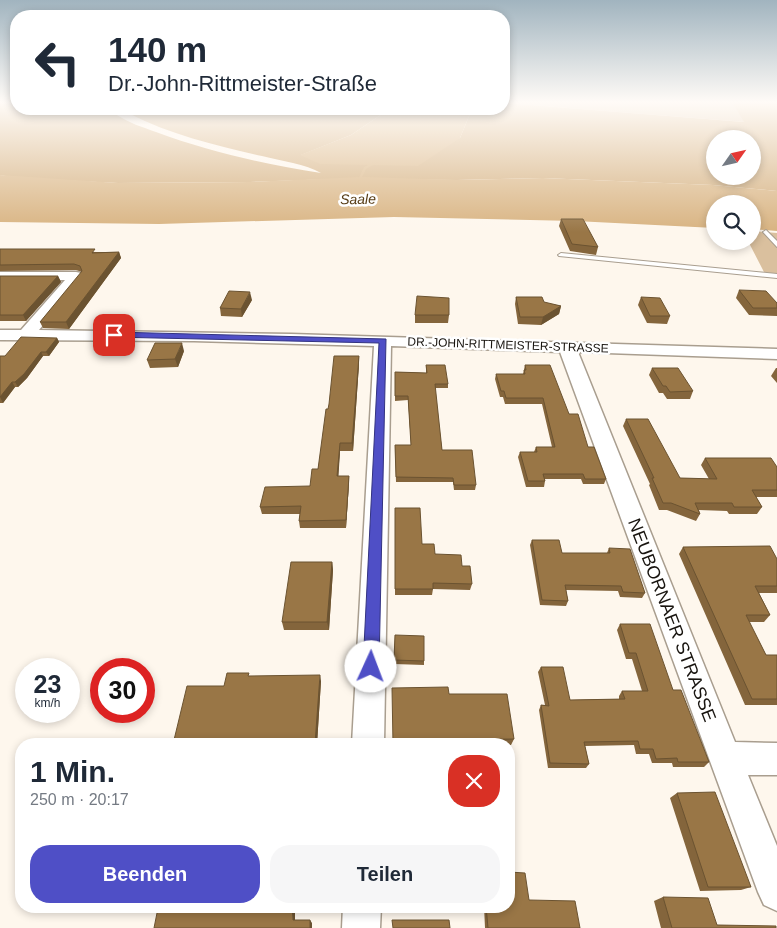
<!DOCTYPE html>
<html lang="de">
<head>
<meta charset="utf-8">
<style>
	body { margin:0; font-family:Helvetica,sans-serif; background:#f6f6f7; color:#1f2937; height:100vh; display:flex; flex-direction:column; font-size:19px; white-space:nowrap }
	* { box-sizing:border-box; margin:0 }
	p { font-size:16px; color:#747a83 }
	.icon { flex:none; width:28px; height:28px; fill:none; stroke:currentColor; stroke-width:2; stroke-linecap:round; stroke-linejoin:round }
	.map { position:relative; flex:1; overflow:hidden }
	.sheet { position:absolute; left:15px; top:738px; width:500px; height:175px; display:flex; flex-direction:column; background:#fff; border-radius:20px; box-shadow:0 2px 8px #0003 }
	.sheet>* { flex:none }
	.banner { position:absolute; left:10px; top:10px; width:500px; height:105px; border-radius:20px; box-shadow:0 2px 8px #0003; background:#fff; color:#1f2937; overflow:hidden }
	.needle { width:32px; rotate:56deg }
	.tools { position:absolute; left:706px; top:130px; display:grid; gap:10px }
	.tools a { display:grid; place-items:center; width:55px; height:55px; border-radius:50%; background:#fff; box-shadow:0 2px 8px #0003; font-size:25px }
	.speed { position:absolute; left:15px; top:658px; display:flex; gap:10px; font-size:25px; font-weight:700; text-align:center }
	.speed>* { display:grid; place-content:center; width:65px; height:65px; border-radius:50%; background:#fff; box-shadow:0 2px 8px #0003; line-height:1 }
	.speed small { font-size:12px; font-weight:400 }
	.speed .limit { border:8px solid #d22; background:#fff; color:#111 }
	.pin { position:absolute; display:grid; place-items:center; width:42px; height:42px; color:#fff; margin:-21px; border-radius:10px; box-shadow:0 2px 8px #0006 }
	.me { position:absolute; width:55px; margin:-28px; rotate:2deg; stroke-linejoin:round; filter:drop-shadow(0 0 4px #0008) }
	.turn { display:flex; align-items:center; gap:18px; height:105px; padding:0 15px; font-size:22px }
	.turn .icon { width:65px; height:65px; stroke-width:2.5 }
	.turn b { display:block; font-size:35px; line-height:42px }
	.round { display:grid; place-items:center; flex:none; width:52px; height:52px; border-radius:20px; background:#f6f6f7 }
	.summary { display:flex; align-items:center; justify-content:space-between; height:85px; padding:0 15px }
	h1 { font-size:30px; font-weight:700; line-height:38px }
	.primary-button { display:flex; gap:10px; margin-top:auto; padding:10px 15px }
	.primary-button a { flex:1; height:58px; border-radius:20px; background:#4f4fc6; color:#fff; font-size:20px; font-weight:700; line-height:58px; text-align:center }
	.primary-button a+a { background:#f6f6f7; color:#1f2937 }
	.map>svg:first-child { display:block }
	.green { fill:#dac09e }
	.forest { fill:#d3ae7c; fill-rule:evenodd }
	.water { fill:#d8b381 }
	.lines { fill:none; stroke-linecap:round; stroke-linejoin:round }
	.stream { fill:#d8b381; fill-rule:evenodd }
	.lane-casing { stroke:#a99e8f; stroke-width:2 }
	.street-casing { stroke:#a99e8f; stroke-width:3 }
	.lane { fill:#fff; fill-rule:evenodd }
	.street { fill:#fff; fill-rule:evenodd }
	.wall { fill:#84653c }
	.shaded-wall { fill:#6b5331 }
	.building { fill:#997646; stroke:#6b5331 }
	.route { fill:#4f4fc6; stroke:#333381 }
	.labels { text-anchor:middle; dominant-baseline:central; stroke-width:5; stroke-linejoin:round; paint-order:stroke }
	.far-street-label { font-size:12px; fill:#18140f; stroke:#fff }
	.far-water-label { font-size:14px; font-style:italic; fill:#573c15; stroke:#fff }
	.near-street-label { font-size:18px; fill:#18140f; stroke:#fff }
</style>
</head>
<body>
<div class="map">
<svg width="777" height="928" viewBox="0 0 777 928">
	<rect width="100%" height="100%" fill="#fef7ed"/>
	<path class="green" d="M732,102L745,122L504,103V102Z
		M753,231L777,233V274L764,272L748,241H752Z"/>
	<path class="forest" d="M0,102H16V109H127L117,115C129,123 142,127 156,132C210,152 264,164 321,173C306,164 281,161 262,156C218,146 171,135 130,114L135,109H380L382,114L351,135L301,155L460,138L472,109H504V103L744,122L732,102H777V191L713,185L543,178L457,180L334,179L250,182L118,183L17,178L0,175ZM715,139H752V176H715Z"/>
	<path class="water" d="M380,109H472L460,138L418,166L320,164L300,155L351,135L382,114Z
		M0,175L118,183L250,182L362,177L457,180L543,178L713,185L777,191V231L753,229L752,204H715V228L575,221L394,217L159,224L0,222Z"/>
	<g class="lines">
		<path class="stream" d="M378,160L380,161L366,169L359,183L356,184L364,167Z"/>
		<g class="lane-casing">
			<path id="lane" d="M766,230L777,241V247L763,232Z
				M561,253L777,274V278L559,256L558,255Z"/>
		</g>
		<g class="street-casing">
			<path id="street" d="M0,272H76L81,273L83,276L39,330L291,334L777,349V359L578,352L735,742L777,743V775H748L777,846V911L764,905L758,892L560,352L391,346L384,744H352L374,346L194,341L0,340V330H21L65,280H0Z
				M343,906H381L380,928H342Z"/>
		</g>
		<use href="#lane" class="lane"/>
		<use href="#street" class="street"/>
	</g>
	<path class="wall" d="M561,219L598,247L596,255L570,251L559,226Z
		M0,249L96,252H119L121,258L69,329L43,328L40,322L82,272L76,270L0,271Z
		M0,276H58L61,282L26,321H0Z
		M739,290L777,303V316L749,315L736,298Z
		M516,297L561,306L559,314L541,325L518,324L515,304Z
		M641,297L670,316L667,324L647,323L638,305Z
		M252,300L242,317L221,316L220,308Z
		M415,315H449L448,323H415Z
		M57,338L59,342L49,356H43L27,378L18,387H15L3,403H0V356H5Z
		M184,351L178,367L150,368L147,360Z
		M359,356V364L353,451H340L338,476H349V483L346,528H300L299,521L300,514H262L260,507L310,486L318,469L328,409Z
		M426,365L448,384V388H435L442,450L476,485L475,490H454L453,482H396L395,445H411L408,400L395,401V372L426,373Z
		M525,365L569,414L606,479L604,484H583L581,479H545V481L544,487H526L518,457L520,452H534L536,447H552L542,404H505L503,397H500L495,379L496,374H523Z
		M652,368L693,391L690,399H667L663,393H659L649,375Z
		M776,368H777V383L771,376Z
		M626,419L680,478L709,479L701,465L705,458L777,467V497H756L762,507L757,514H729L727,511L699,510L700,514L696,521L667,510H659L649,485L650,484L623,426Z
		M395,508L422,544L435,554L462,566L472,584L470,590L433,589L432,595H395Z
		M532,540L562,553H607L609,548L645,593L642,598L620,597L618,591L566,590L568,601L566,606L540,605L530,545Z
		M683,547L777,559V593H759L770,615L764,622H749L766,655H777V705H745L679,554Z
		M332,562L333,570L329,630H284L282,622Z
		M620,624L673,690L709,762L704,767H673L672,763H652L649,754H636L634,745L585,746L589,764L586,768H548L539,710L541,705H545L538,672L541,667L570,700L619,699V696L622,691H642L632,659H626L617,630Z
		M395,635L424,661V665L394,664Z
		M250,676L321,681L317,744H177L174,740L224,686Z
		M449,694L514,739L511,745H509V744H393Z
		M677,793L751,887L741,890L700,891L670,798Z
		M663,897L717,925L776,928H661L654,901Z
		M529,900L580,928H485L484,906H509Z"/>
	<path class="shaded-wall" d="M119,252L121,258L69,329L66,322Z
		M58,276L61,282L26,321L23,315Z
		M250,292L252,300L242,317L241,309Z
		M561,306L559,314L541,325L543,317Z
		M57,338L59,342L49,356L46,352Z
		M182,343L184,351L178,367L175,359Z
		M41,352L43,356L27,378L18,387L15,382Z
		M359,356V364L353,451L352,443Z
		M12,382L15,387L3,403L0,397Z
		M340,443V451L338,484L337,476Z
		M349,476V483L346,528V520Z
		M332,562L333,570L329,630L327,622Z
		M320,675L321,681L317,744H315Z
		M292,906H295V923L293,920Z
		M310,920L312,923V928H310Z"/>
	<path class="building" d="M561,219H583L598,247L572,244Z
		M0,249H95L92,253L119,252L66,322H40L82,271L80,266L74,264L0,265Z
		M0,276H58L23,315H0Z
		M739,290L766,291L777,303V308H753Z
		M229,291L250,292L241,309L220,308Z
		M417,296L449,298V315H415Z
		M516,297H542L544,302L561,306L543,317H520Z
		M641,297L660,298L670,316H650Z
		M21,337L57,338L46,352H41L24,374L15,382H12L0,397V356H5Z
		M155,343H182L175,359L147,360Z
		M334,356H359L352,443H340L337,476H349L346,520L299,521L301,506L260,507L265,487L310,486L312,469H318L326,409H328L329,404Z
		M426,365H445L448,384H435L442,450H472L476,485H454L453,478L396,477L395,445H411L408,396H395V372L427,373Z
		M525,365H550L569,414H578L588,447H594L606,479H585L583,474H543L545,481H528L520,452H537L536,447H555L543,398H506L504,391H501L496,374H525L524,370H526Z
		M652,368H678L693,391L670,392L666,386H663Z
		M626,419H648L680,478L717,479L705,458H771L777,467V490H752L762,507H734L732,503H695L700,514L671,503H663L652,478H654Z
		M395,508H420L422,544H434L435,554L461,555L462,566H470L472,584L433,583V589H395Z
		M532,540H559L562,553H610L609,548L630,549L645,593L623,592L621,586L565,585L568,601L542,600Z
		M770,546L777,559V586H755L770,615H746L766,655H777V699H752L683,547Z
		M291,562H332L327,622H282Z
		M620,624H650L673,690H681L709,762H678L677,758L656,759L653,749H640L638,741L584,742L589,764L550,763L541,705L549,706L541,667H563L570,700L625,699L622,691H648L636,653H629Z
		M395,635L424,636V661L394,660Z
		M227,673H249L248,676L320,675L315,744H213L214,739L174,740L187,686H224Z
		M448,687L449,694H507L514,739L453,740V744H393L392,688Z
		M715,792L751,887H708L677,793Z
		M509,872L525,873L529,900L575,901L580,928H488L486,906H509Z
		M663,897L708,898L717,925L776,926V928H672Z
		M169,906H292L293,920H310V928H154L157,913Z
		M392,920H449L450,928H393Z"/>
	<linearGradient id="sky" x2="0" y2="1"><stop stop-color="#a1b4bf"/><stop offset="0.44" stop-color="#fffbf7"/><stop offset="1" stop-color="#fffbf7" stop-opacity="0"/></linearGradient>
	<rect width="777" height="232" fill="url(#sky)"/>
	<path class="route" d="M114,332L386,339L379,667L377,672L371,674L366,672L363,667L379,343L111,337V333Z"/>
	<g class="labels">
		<g class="far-street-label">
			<text transform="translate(508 345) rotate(2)">DR.-JOHN-RITTMEISTER-STRASSE</text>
		</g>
		<g class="far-water-label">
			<text transform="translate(358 199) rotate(-1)">Saale</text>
		</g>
		<g class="near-street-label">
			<text transform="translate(672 620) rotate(69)">NEUBORNAER STRASSE</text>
		</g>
	</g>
</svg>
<div class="tools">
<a><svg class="needle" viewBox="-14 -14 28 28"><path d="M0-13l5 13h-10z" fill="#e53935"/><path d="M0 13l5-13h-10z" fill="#747a83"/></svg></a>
<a><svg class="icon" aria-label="search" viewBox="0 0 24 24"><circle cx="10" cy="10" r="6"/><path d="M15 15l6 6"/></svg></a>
</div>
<div class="speed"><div>23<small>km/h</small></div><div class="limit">30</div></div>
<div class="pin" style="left:114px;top:335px;background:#d93025"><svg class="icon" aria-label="arrive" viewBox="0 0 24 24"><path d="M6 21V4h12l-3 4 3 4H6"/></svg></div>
<svg class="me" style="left:371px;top:667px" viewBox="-20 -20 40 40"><circle r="19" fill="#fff"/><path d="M0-13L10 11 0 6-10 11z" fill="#4f4fc6"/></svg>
<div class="banner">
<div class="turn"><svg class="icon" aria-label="left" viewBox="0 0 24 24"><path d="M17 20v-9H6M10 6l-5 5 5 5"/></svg><div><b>140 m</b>Dr.-John-Rittmeister-Straße</div></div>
</div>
<section class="sheet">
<div class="summary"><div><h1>1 Min.</h1><p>250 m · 20:17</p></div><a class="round" style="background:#d93025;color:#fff"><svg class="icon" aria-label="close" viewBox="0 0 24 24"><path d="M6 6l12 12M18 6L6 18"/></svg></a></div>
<div class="primary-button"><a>Beenden</a><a>Teilen</a></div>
</section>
</div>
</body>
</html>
